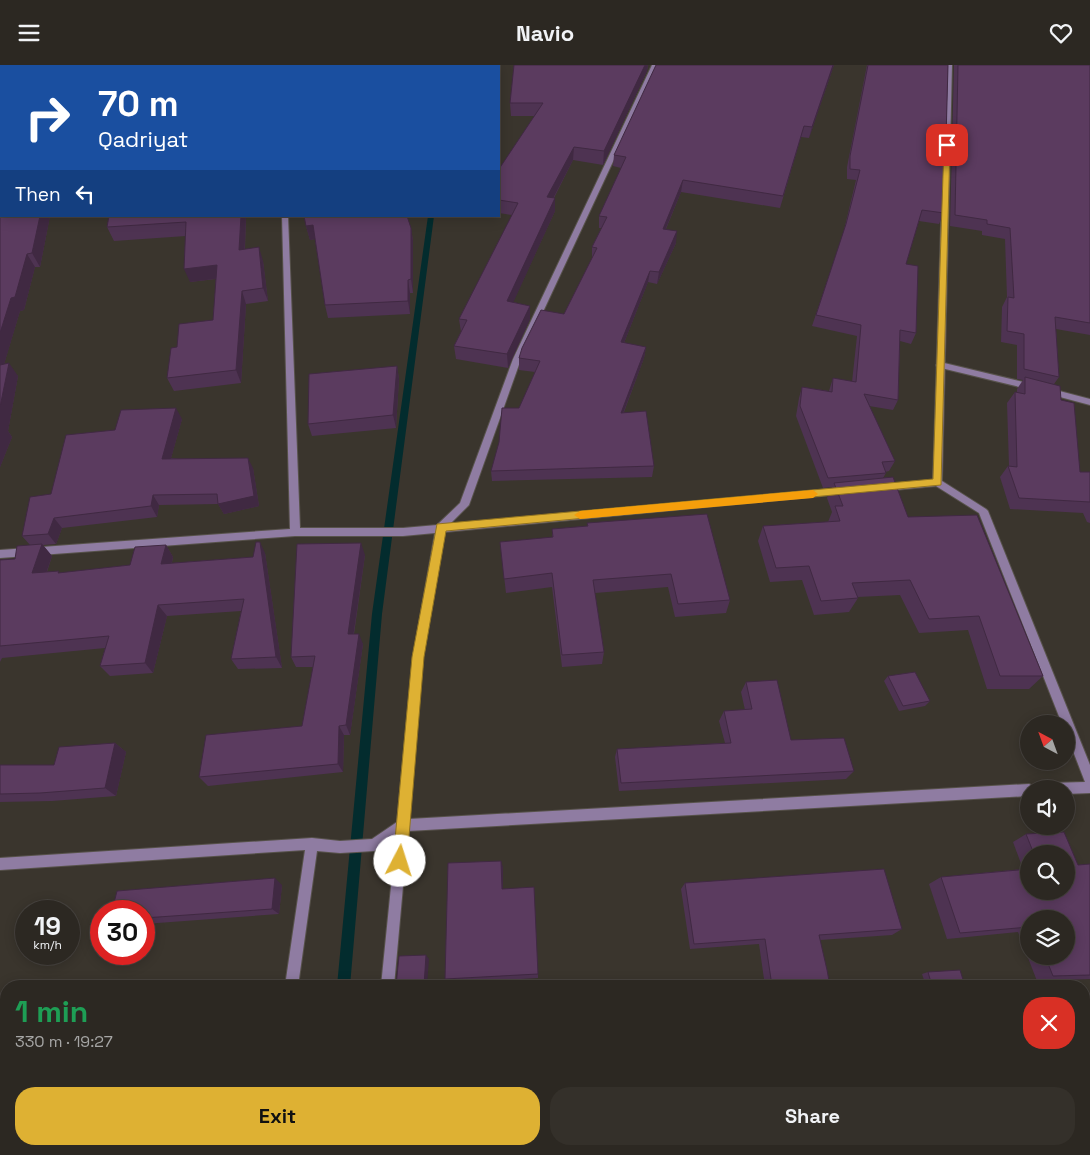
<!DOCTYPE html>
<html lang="en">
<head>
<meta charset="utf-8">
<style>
	body { margin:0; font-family:"Space Grotesk",sans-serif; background:#34302a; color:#f1f3f6; height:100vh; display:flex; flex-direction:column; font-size:19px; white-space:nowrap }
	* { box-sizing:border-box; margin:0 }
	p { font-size:16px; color:#a6a6a5 }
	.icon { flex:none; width:28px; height:28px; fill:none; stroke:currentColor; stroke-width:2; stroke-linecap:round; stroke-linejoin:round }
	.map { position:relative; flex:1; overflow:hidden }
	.side { position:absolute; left:0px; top:915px; width:1090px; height:175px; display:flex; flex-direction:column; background:#2c2822; border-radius:20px 20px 0 0; box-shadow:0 2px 12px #0003,0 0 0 1px #484440 }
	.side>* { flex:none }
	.hud { position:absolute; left:0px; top:0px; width:500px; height:152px; box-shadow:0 2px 12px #0003,0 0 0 1px #484440; background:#1a4fa0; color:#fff; overflow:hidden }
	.needle { width:32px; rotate:319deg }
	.controls { position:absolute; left:1020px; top:650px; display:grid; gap:10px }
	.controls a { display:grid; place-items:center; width:55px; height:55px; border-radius:50%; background:#2c2822; box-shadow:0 2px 12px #0003,0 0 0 1px #484440; font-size:25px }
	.speed { position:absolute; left:15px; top:835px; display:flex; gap:10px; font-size:25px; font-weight:700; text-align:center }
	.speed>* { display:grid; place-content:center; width:65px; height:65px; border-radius:50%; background:#2c2822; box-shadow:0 2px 12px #0003,0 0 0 1px #484440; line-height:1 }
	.speed small { font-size:12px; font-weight:400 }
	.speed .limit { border:8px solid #d22; background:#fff; color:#111 }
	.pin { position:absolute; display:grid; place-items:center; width:42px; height:42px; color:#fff; margin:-21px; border-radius:10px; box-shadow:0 2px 8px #0006 }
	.me { position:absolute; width:55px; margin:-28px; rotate:5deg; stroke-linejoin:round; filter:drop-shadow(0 0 4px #0008) }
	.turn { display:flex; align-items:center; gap:18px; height:105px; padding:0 15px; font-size:22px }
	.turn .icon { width:65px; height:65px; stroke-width:2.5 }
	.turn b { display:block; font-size:35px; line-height:42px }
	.then { display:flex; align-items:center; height:48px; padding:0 15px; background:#0003; gap:10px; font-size:19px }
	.round { display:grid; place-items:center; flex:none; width:52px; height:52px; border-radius:20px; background:#34302a }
	.overview { display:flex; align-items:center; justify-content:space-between; height:85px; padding:0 15px }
	h1 { font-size:30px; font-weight:700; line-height:38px; color:#1e9e55 }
	.action { display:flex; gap:10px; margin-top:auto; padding:10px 15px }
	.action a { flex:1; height:58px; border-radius:20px; background:#deb133; color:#111; font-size:20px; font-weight:700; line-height:58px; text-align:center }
	.action a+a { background:#34302a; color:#f1f3f6 }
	header { display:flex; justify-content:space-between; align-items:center; height:65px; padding:0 15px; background:#2c2822; font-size:22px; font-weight:700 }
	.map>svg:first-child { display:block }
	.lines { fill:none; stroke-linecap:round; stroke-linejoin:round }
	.stream { fill:#032c2e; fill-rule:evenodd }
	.lane-casing { stroke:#57524b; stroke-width:2 }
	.street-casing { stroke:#57524b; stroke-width:2 }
	.lane { fill:#8f7ca2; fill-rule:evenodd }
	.street { fill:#8f7ca2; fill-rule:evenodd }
	.wall { fill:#4e3352; fill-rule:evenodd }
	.shaded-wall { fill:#402942 }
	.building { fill:#5b3b5f; stroke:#402942 }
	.route { fill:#deb133; stroke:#907321 }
	.slow { fill:#f59e0b }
</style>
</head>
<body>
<header><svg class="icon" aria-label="menu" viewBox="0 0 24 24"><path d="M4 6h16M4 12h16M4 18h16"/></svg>Navio<svg class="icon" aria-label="heart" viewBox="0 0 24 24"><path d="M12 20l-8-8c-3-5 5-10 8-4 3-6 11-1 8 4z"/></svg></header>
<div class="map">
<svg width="1090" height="1090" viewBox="0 0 1090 1090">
	<rect width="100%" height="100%" fill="#3a352d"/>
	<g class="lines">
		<path class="stream" d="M428,151H434L382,549L350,921H337L372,549Z
			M321,1084H335L334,1090H320Z"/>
		<g class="lane-casing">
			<path id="lane" d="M940,297L1032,319L1036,322L1032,325L937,302L936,300Z
				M1048,323L1090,334V340L1045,328V324Z"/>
		</g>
		<g class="street-casing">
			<path id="street" d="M652,0H658L521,294L469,440L450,459L842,423L847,426L842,429L445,467L423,592L409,754L1029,719L1033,721L1034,724H1029V731L408,766L394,921H381L396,772L374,786L340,788L317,786L298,921H285L305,785L0,805V793L312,773L340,776L372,774L397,757L413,592L435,468L403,471H295L0,493V485L290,464L282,151H288L300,463H403L437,460L460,438L513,294Z
				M946,0H952L942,416L986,444L988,446L1090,700V728L1066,729V724H1045L1047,720L1051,718L1085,717L1066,668V659H1062L979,448L936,421L884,426L880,423L884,420L933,415Z
				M262,1084H276L275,1090H261Z
				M366,1084H380L379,1090H365Z"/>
		</g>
		<use href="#lane" class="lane"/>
		<use href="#street" class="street"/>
	</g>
	<path class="wall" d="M0,0H431V1H1V43H0Z
		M514,0H648L647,6L603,100L573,95L554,133L555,146L513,237L530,241V254L508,303L456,294L454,281L461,267L459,254L512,150L499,148V104L535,51H511L510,38Z
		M834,0L809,73L801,72L780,143L681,127L666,164L676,178L657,219L648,217L624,278L646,282L644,293L624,347L654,401L652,412L492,416L491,406L535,307L519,305V293L564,249L592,194V182L602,163H599V151L621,103L613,101L614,90Z
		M867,0H948L944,148L939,159L919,156L906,199L916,268L911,279L900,276L898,335L893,345L869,341L895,396L889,406L885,407L886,408L883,413L908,452L1043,611L1029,624H987L968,565L919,568L900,530L857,532L858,533L849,547L814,550L802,515L770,517L758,476L763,461L828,457L832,447L827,433L832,422L823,423L796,351L799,333L802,322L829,326L833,313L852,317L857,271L812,261L843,169L856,115L847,114V102Z
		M954,0H1090V270L1056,264L1059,312L1054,319L1061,335L1080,407H1090V458L1087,457L1083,448L1010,444L1000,412L1008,401H1009L1007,338L1015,327H1017V324L1023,315L1017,314V280L1001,277L1002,242L1007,232L1005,174L982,170V166L950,161Z
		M1,151H50L40,202H35L24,245L20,246L4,299L18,311L8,366L12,372L0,402Z
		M109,151H246L245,184L263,196L268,236L246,239L241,318L174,326L167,313L177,282L213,255L216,214L190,217L186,171L114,176L107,162Z
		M306,161L411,163L413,176V228H410V249L328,253L325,240L315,174L310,175Z
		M397,301L399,314L396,363L312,371L308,359Z
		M182,354L171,393L253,403L259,441L224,449L218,439L159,440L157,452L62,463L56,479L43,480L52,491L47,507L60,508L130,500L166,480L173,492L172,498L253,492L265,488L282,603L238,604L231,594L241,546L167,551L153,608L110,611L100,601L105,583L2,593L0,597V495L15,494L30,480L22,471L51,429L115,365Z
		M587,458L730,535L726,548L675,552L668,522L595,528L604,587L602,599L562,602L552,522L506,528L500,477L552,473V464L587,461Z
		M365,490L354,569L363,579L350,670H344L343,707L208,721L199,712L302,661L313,602H296L291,592Z
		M888,611L930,636L925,641L899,646L884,616Z
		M746,617L791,675L854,706L846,714L619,726L615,692L617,684L725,678L719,656L724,646L745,645L741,627Z
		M115,678L126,687L116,731L52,736L0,737V700H54Z
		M1064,767L1078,800L1090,799V914L1037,916L1018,867L947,874L929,819L941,812L1023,804L1013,777L1026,769ZM1029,789H1066V826H1029ZM1029,854H1066V891H1029Z
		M503,802V824L538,909V913L448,918L445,914Z
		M685,818L902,864L892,870L820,875L830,921H765L759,879L690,884L681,824Z
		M282,820L279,849L144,859V846Z
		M928,907L965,921H926L922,909Z
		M1084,964H1090V1014L1084,997Z
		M788,1084H826L827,1090H789Z"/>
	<path class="shaded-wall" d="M645,0H648L647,6L603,100L604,86Z
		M833,0H834L809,73L812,62Z
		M574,82L573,95L547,145V132Z
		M683,115L681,127L661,175L663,164Z
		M555,133V146L508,249L507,236Z
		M40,151H50L40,202L32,188Z
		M241,151H246L244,199L239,185Z
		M313,160L316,174L310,175L306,161Z
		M411,163L413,176V228L411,214Z
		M677,166L676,178L657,219L659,207Z
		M259,182L263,196L268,236L263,223Z
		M27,189L35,202L24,245L20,246L0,313V268L11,233Z
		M217,200L222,213L190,217L184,204Z
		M650,206L648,217L620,288L621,277Z
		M408,215L410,228V249L408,236Z
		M242,226L246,239L241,318L236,305Z
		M530,241V254L508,303L507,289Z
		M646,282L644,293L619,359L621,348Z
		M9,298L18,311L8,366L12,372L0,402V342Z
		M397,301L399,314L396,363L393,350Z
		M176,343L182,354L168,404L162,394Z
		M248,393L253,403L259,441L224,449L218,439Z
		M153,430L159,440L157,452L151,441Z
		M54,453L62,463L56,479L48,469Z
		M260,477L265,488L282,603L276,592Z
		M361,478L365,490L352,579L348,569Z
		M42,479L52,491L42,520L32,508Z
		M166,480L173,492L169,510L161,499Z
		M158,540L167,551L153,608L145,598Z
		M359,569L363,579L350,670L346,660Z
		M339,661L344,670L343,707L338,699Z
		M115,678L126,687L116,731L105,723Z
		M501,796L503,802V830L502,824Z
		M275,813L282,820L279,849L272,844Z
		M426,890L429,894L427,921H424Z"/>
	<path class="building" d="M0,0H429V1H1V30H0Z
		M514,0H645L604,86L574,82L547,132L555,133L507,236L530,241L507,289L454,281L467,255L459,254L518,138L499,135V104L543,38H510Z
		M656,0H833L812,62L804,61L783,131L683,115L663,164L677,166L659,207L650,206L621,277L646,282L621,348L646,346L654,401L491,406L499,377L502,343H519L540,296L519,293L522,283L541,245L564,249L597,183L592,182L607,152L599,151L626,92L614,90Z
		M868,0H948L944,148L922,145L906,199L918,201L916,268L900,265L898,335L864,329L895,396L882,397L886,408L828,413L800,341L802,322L832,327L833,313L856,317L861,260L816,250L846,159L860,105L850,104V91Z
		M958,0H1090V258L1055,252L1059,312L1024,304V269L1007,266L1008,232L1014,233L1010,163L987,159V155L955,150Z
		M1,112V151H40L32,188L27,189L15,232L11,233L0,268V116Z
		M109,151H241L239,185L259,182L263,223L242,226L236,305L167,313L171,283L177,282L179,259L213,255L217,200L184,204L186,157L107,162Z
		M304,151H407L411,163V214L408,215V236L325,240L313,160L306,161Z
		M9,298L0,342V300Z
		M397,301L393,350L308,359L309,309Z
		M1025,312L1060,321L1061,335L1074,338L1080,407H1090V437L1019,433L1008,401L1017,402L1015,327L1025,329Z
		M176,343L162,394L248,393L254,431L218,439L217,429L153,430L151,441L54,453L48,469L22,471L30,432L51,429L66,370L115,365L121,345Z
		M893,412L908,452L977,450L1043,611H1000L979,551L929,554L910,515L852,518L858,533L821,536L809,501L776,503L763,461L840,456L835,441H843L834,418Z
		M707,449L730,535L678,539L671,509L593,515L604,587L562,590L552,508L504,514L500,477L553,472L552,464L588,461L587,458Z
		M256,477H260L276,592L231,594L244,534L158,540L145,598L100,601L109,571L0,581V495L15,494L17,481L42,479L32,508L59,506L58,508L130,500L135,482L166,480L161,499L253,492Z
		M361,478L348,569H359L346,660L339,661L338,699L199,712L206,670L302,661L315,591L291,592L297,479Z
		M915,607L930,636L903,641L888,611Z
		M777,615L791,675L844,673L854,706L621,718L617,684L731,678L724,646L752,644L746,617Z
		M115,678L105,723L40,728L0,729V700H54L59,682Z
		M1064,767L1078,800L1090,799V910L1053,911L1045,891H1066V854H1029V862L960,868L941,812L1029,804V826H1066V789H1034L1026,769Z
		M501,796L502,824L534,822L538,909L445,914L448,798Z
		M884,804L902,864L819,870L827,905L830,921H772L765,874L694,879L685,818Z
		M275,813L272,844L144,853V846H112L117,826Z
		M426,890L424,921H396L399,891Z
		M960,905L965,921H932L928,907Z
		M388,1084H510V1090H433V1088L387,1089Z
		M796,1084H826L827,1090H797Z"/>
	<path class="route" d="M947,78L950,80L941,420L446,466L424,592L407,796L405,800L400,802L395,800L393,796L412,592L437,459L933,414L944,80Z"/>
	<path class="slow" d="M813,425L818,429L813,433L580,454L574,450L580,446Z"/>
</svg>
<div class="controls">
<a><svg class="needle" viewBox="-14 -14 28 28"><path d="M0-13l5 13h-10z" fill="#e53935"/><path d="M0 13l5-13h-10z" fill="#a6a6a5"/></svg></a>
<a><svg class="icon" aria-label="sound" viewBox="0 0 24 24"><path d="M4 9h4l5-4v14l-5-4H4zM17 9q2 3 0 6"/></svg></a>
<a><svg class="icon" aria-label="search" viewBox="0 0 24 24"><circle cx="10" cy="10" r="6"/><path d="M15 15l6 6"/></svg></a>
<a><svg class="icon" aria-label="layers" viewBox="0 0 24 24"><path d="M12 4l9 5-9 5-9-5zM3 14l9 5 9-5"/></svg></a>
</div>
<div class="speed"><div>19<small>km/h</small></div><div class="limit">30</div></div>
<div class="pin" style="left:947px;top:80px;background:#d93025"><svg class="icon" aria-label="arrive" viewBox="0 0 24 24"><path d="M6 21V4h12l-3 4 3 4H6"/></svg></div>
<svg class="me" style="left:400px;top:796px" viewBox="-20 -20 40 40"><circle r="19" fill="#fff"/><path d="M0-13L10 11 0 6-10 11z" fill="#deb133"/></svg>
<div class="hud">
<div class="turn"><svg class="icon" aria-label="right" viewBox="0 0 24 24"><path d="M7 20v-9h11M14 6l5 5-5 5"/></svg><div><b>70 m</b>Qadriyat</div></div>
<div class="then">Then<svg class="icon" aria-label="left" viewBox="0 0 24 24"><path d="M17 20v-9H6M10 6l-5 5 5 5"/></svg></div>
</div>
<section class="side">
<div class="overview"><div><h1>1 min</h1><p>330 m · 19:27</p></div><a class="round" style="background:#d93025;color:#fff"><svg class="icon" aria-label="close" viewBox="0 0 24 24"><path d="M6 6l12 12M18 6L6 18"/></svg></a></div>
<div class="action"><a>Exit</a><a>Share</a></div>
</section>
</div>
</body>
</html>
